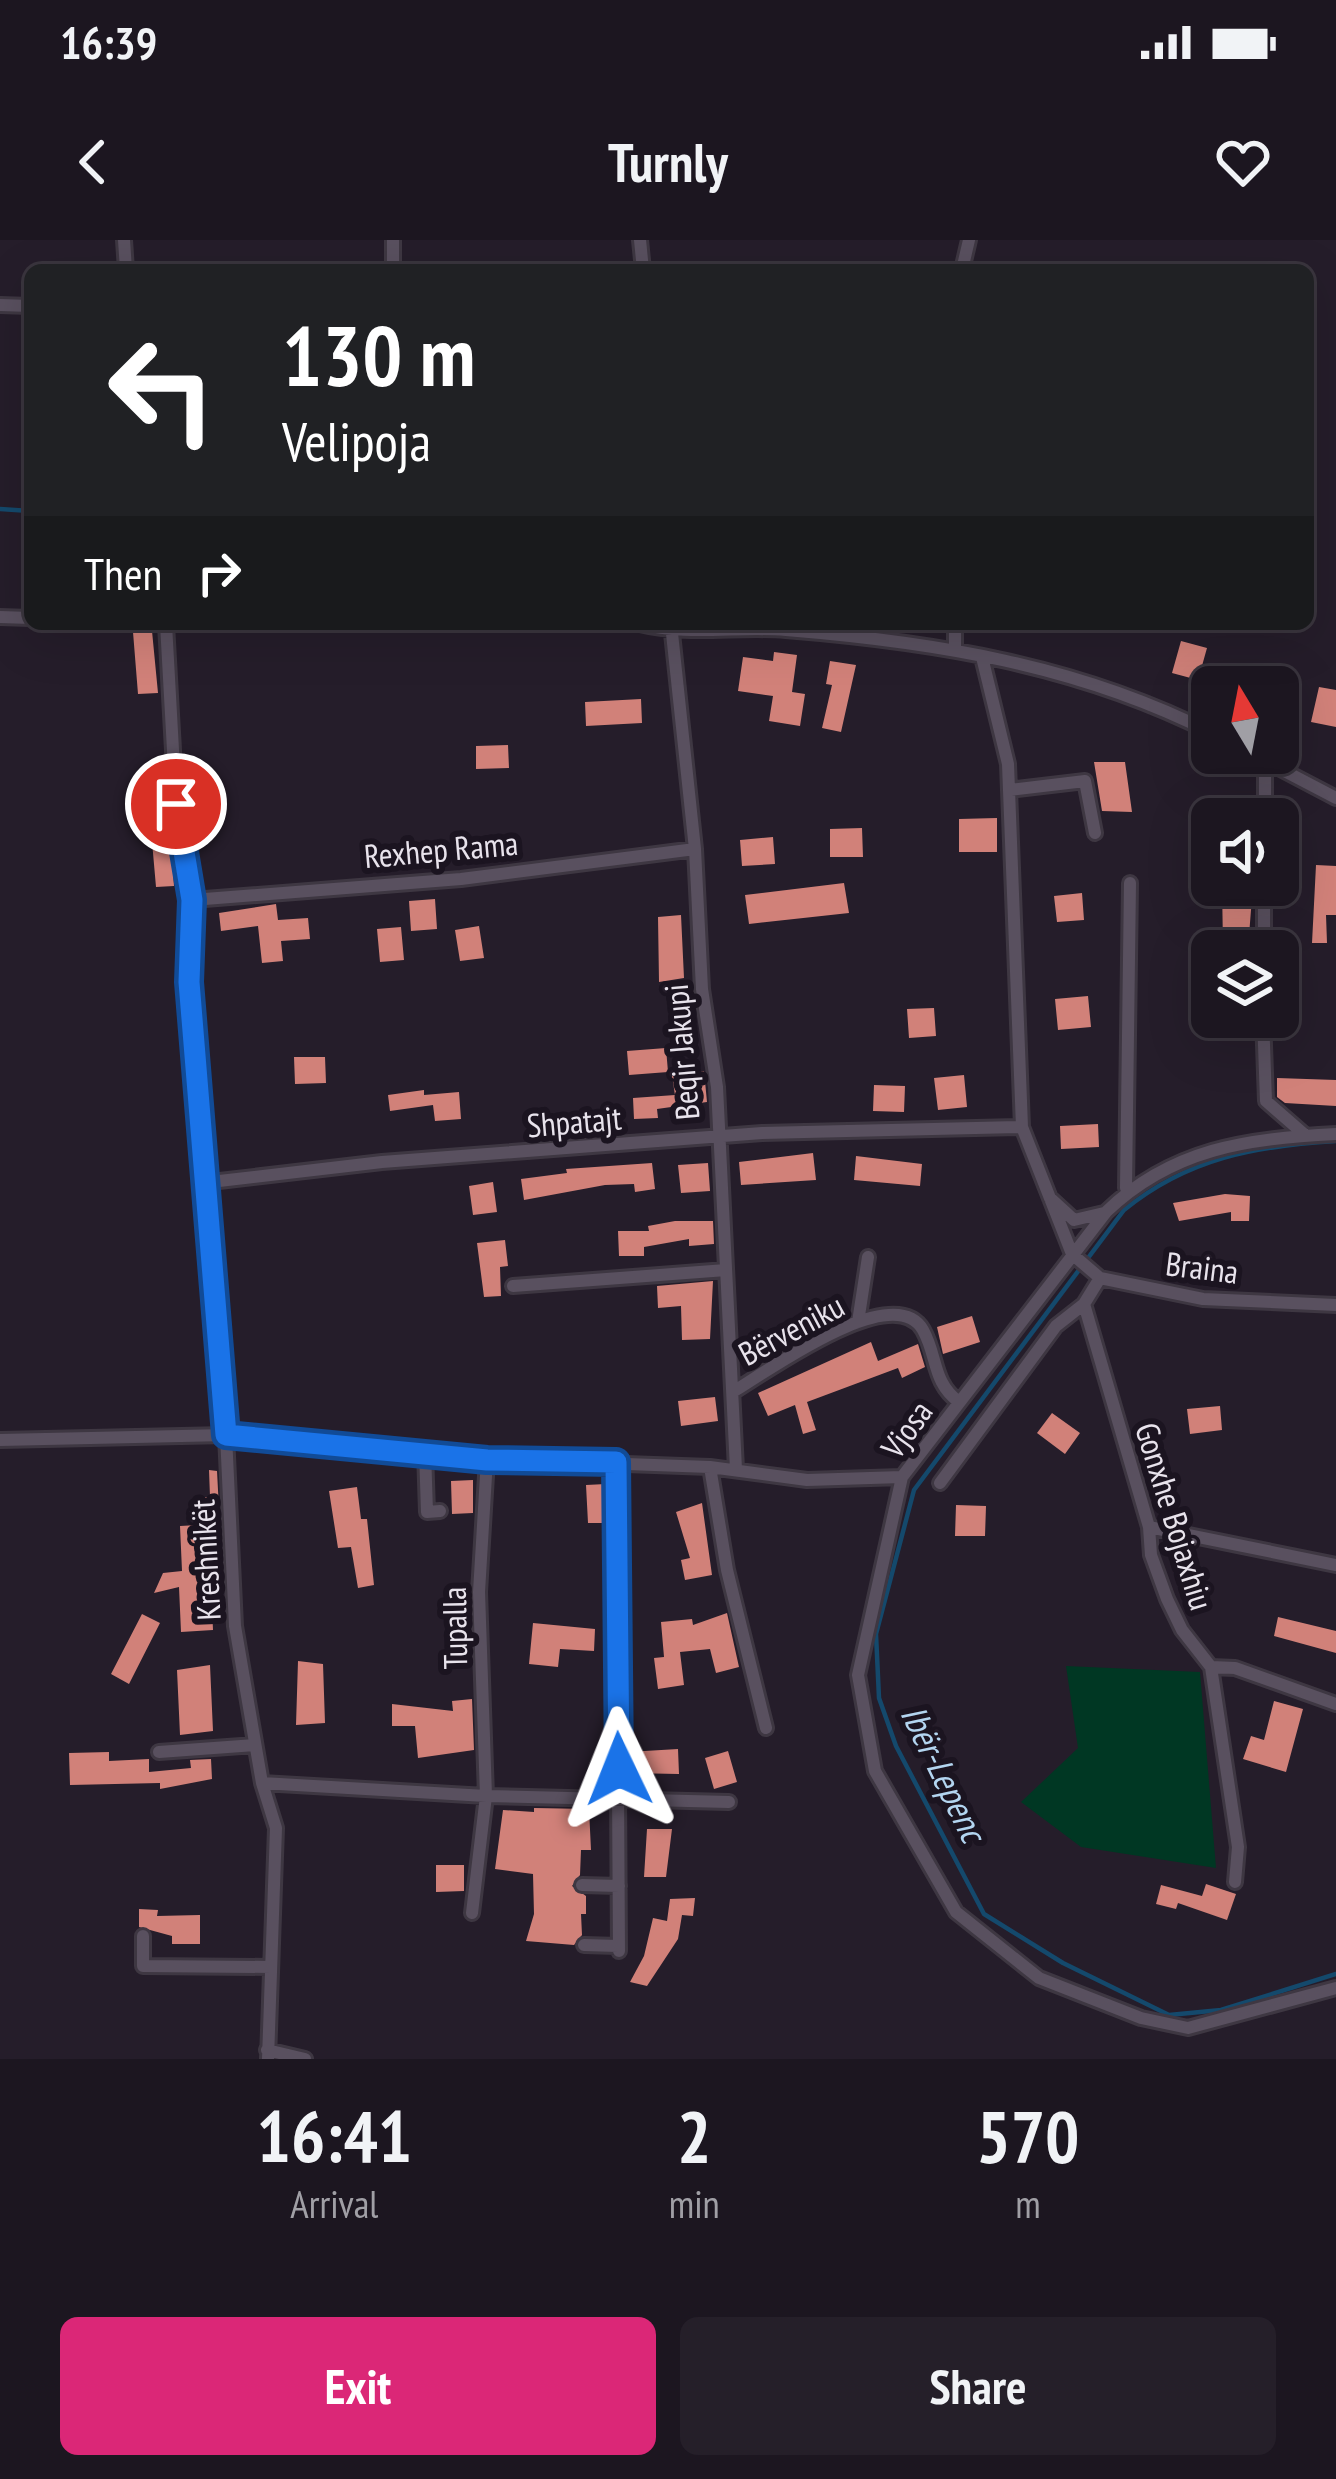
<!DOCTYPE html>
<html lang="en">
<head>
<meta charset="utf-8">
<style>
	body { margin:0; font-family:"PT Sans Narrow",sans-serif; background:#251f29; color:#f1f3f6; height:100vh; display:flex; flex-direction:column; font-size:45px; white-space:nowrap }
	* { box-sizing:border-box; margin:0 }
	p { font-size:39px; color:#a09fa5 }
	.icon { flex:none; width:66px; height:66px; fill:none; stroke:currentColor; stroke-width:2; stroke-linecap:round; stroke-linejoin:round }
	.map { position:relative; height:1819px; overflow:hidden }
	.side { display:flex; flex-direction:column; background:#1c1620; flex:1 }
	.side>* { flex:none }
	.banner { position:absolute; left:24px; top:24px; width:1290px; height:366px; border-radius:18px; box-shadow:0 12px 48px #0002,0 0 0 3px #3a353e; background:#202124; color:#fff; overflow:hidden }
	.needle { width:78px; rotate:350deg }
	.fabs { position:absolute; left:1191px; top:426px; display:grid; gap:24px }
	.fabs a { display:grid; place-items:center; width:108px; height:108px; border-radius:18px; background:#1c1620; box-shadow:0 12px 48px #0002,0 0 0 3px #3a353e; font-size:60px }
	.pin { position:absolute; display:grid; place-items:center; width:102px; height:102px; color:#fff; margin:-51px; border:6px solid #fff; border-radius:50%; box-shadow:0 3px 12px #0007 }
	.me { position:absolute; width:132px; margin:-66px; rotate:358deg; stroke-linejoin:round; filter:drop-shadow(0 0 9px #0008) }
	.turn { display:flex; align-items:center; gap:42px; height:252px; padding:0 60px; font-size:54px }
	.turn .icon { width:156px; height:156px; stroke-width:2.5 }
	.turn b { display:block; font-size:84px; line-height:102px }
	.then { display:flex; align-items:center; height:114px; padding:0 60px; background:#0003; gap:24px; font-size:45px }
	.eta { display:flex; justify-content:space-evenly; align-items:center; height:204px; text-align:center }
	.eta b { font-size:72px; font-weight:700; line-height:84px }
	.action { display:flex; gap:24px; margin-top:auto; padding:24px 60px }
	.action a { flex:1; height:138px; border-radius:18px; background:#db2777; color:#fff; font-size:48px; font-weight:700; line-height:138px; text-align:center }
	.action a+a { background:#251f29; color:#f1f3f6 }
	.status { display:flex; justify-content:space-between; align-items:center; height:84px; padding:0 60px; background:#1c1620; direction:ltr }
	.status svg { height:33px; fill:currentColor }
	header { display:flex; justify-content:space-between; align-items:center; height:156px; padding:0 60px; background:#1c1620; font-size:54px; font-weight:700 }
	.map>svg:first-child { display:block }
	.green { fill:#003723 }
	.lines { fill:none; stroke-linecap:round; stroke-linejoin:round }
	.stream { stroke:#14496c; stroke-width:4.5 }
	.building { fill:#d18179 }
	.street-casing { stroke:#3e3742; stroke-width:18 }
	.street { stroke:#59505f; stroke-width:12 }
	.route-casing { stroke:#114b97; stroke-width:30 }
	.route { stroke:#1a73e8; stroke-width:21 }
	.labels { text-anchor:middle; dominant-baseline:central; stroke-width:12; stroke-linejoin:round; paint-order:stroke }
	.street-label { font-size:33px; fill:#e8e3ec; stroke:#1b1420 }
	.water-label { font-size:36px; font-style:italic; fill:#b3d5f0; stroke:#1b1420 }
</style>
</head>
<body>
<div class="status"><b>16:39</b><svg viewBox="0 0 49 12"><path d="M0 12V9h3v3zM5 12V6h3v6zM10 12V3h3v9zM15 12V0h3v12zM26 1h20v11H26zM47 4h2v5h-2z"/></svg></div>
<header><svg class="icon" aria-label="back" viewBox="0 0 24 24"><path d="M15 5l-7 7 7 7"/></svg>Turnly<svg class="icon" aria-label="heart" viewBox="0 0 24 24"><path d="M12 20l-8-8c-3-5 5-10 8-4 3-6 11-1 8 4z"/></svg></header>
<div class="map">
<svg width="1336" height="1819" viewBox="0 0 1336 1819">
	<rect width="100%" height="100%" fill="#251d2a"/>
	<path class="green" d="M1066,1426L1200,1432L1216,1628L1081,1607L1021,1562L1078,1508Z"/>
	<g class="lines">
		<path class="stream" d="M0,269L30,271
			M1336,901C1255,906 1188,918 1124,970L914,1250L876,1394L879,1458L896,1506L984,1674L1063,1723L1169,1775L1221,1770L1336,1734"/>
	</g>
	<path class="building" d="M152,391L158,453L138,454L133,392Z
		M1181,401L1207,408L1198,440L1172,433Z
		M774,412L797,415L792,452L805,454L800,486L769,481L773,456L738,451L743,417L773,421Z
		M830,421L856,425L841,492L822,488L832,445L826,444Z
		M1319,447L1336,450V487L1311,482Z
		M641,459L642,483L586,486L585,462Z
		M508,505L509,528L476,529V506Z
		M1094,522H1125L1132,572L1102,571Z
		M997,578V612H959V579Z
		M862,588L863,617H830V589Z
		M170,589L174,646L156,647L151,590Z
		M773,597L775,624L742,626L740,600Z
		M1316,625L1336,626V675H1326L1327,703H1312Z
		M844,643L849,673L749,684L745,655Z
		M1222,645H1253L1248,708L1223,707Z
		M1082,653L1084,680L1057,682L1054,656Z
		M435,659L437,689L411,691L409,661Z
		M276,664L278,680L308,678L310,699L281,701L283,721L262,723L258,686L221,691L219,673Z
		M681,675L684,738L659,742L658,677Z
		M479,686L484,718L460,721L455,690Z
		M401,687L404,720L380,722L377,689Z
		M1088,756L1091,787L1058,790L1055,759Z
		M934,768L936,796L909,798L907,769Z
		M666,808L668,832L629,835L627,811Z
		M294,817H325L326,843L295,844Z
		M704,831L707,862L657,869L658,878L634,879L633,858L675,855L672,836Z
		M964,835L967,867L938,870L934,838Z
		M1277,838L1336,840V866L1285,863L1277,857Z
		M874,845L905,846L904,872L873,871Z
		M424,850V855L459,852L461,879L435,881L433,865L390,871L388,855Z
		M1098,884L1099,907L1061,909L1060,886Z
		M813,913L816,940L741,945L739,922Z
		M856,916L922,924L920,946L854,940Z
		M652,923L655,949L635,952L634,944L605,945L524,960L521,939L567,933L566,929Z
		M708,923L710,951L681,953L678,925Z
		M493,942L497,972L473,975L469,946Z
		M1225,954L1250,956L1249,981H1231V972L1179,981L1173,963Z
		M675,981H713L714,1004L689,1006V999L644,1007V1016H619L618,991H649L648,986Z
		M505,1000L508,1026L500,1027L501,1056L484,1057L477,1003Z
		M713,1041L710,1099L682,1100L681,1066L658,1068L657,1046Z
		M972,1076L980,1102L943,1114L937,1087Z
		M871,1102L878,1121L918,1104L925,1127L902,1138L898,1128L807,1162L816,1190L803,1194L795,1165L768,1176L758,1153Z
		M715,1157L718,1181L681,1186L678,1161Z
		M1220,1166L1222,1190L1190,1194L1187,1169Z
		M1052,1173L1080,1193L1065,1214L1037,1193Z
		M209,1230L217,1231L223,1345L211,1344L213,1390L181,1392L179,1347L154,1353L163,1333L182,1331L180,1286L198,1285L196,1258L210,1257Z
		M473,1240V1273L452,1274L451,1241Z
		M606,1244V1283H588L586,1245Z
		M357,1247L361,1279H367L374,1345L358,1348L351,1307L338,1308L329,1251Z
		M702,1263L712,1335L685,1340L681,1320L690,1318L676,1272Z
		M956,1265L986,1266L985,1296H955Z
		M727,1373L739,1427L716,1433L710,1409L680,1412L684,1445L658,1449L654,1418L664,1417L661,1382L692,1379L693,1385Z
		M142,1374L160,1383L129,1444L111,1434Z
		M1278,1377L1336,1391V1413L1274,1396Z
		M533,1383L595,1389L594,1411L560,1409L558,1427L529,1424Z
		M298,1421L323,1424L325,1483L296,1485Z
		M210,1425L213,1491L180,1495L177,1430Z
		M472,1459L474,1510L418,1518L415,1486H392V1464L453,1471L452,1461Z
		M1274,1461L1303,1469L1286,1532L1243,1519L1251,1496L1264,1500Z
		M678,1509L679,1534L628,1533V1512Z
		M728,1511L737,1542L714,1549L705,1518Z
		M109,1512V1521L149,1519V1532L191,1528L190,1520L211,1519L212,1539L160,1549V1543L70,1545L69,1513Z
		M534,1568L589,1569L591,1610H581L580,1635L572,1646L586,1656V1674H581L582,1695L574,1705L526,1701L534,1674L533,1634L495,1629L503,1570L534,1572Z
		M647,1589H672L666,1637H644Z
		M436,1625H464V1651L436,1652Z
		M1206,1644L1236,1654L1227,1680L1178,1663L1176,1669L1156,1664L1161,1645L1202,1656Z
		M695,1658L693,1676L682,1675L678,1699L647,1746L630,1742L644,1716L653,1678L667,1681L670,1659Z
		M139,1669L158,1670L157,1676L200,1675V1704H172V1696L139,1687Z"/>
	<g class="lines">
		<g class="street-casing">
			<path id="street" d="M124,0L126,30
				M640,0L643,30
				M393,30V0
				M962,30L969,0
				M0,65L30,66
				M0,377L30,378
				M166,384L176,564L192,660L189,742L226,1195L235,1386L262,1543L276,1588L268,1819
				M640,384C688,396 737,386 786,390C934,402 1078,425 1212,493
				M671,384L695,609L702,749L717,847L736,1229
				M955,384V410
				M982,417L1008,524L1022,887L1072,1014L1100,1038L1203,1059L1336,1065
				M1250,513L1336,558
				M1009,550L1085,541L1095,593
				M1265,579V521
				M192,660L461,639L695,609
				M1264,711V645
				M1263,777L1266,861L1305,895
				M1336,894C1248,898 1171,909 1106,972L902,1237L858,1435L875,1531L956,1672L1039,1738L1141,1778L1188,1788L1336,1748
				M202,943L382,922L762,893L1022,887
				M1126,948L1130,643
				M1050,958L1074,980L1104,973
				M1100,1038L1084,1064L1149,1287L1151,1315L1167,1359L1182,1390L1211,1427L1238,1607L1235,1642
				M513,1046L726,1030
				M858,1082L868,1017
				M736,1150C772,1128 894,1040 923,1090C938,1117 932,1142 959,1162
				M0,1200L226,1195L487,1219L710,1227L807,1240L902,1237
				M425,1211L427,1272L440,1271
				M616,1222L619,1711
				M710,1227L727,1330L766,1488
				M940,1243L1056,1086L1084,1064
				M1149,1287L1336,1325
				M1211,1427L1235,1428L1336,1464
				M159,1512L255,1505
				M262,1543L486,1556L729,1562
				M582,1645L619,1646
				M472,1673L486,1556L479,1352L487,1219
				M143,1696V1726L271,1727
				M584,1705L618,1706
				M267,1810L305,1819"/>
		</g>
		<use href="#street" class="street"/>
	</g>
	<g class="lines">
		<g class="route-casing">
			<path id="route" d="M176,564L192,660L189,742L226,1195L487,1220L616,1222L619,1529"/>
		</g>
		<use href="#route" class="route"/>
	</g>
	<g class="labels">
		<g class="street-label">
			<text transform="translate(441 609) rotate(-5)">Rexhep Rama</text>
			<text transform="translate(681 812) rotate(-95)">Beqir Jakupi</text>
			<text transform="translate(574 881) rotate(-5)">Shpatajt</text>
			<text transform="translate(1202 1027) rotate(7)">Braina</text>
			<text transform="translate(791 1089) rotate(-28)">Bërveniku</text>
			<text transform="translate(906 1189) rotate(-54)">Vjosa</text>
			<text transform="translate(1175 1276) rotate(73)">Gonxhe Bojaxhiu</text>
			<text transform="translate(205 1320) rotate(-93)">Kreshnikët</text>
			<text transform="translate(454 1388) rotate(-91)">Tupalla</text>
		</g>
		<g class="water-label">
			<text transform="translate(944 1533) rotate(64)">Ibër-Lepenc</text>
		</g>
	</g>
</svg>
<div class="fabs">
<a><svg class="needle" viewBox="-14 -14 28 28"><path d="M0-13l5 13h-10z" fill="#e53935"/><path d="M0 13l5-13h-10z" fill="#a09fa5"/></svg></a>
<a><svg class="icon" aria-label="sound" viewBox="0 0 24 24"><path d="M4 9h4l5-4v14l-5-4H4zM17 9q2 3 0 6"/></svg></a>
<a><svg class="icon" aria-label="layers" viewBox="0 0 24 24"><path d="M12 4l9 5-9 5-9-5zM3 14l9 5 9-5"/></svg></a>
</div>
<div class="pin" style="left:176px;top:564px;background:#d93025"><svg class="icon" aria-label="arrive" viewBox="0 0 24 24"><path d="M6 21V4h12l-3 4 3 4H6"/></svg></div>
<svg class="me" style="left:619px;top:1529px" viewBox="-20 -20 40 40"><path d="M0-17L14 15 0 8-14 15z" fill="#1a73e8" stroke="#fff" stroke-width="4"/></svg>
<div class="banner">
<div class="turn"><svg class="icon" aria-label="left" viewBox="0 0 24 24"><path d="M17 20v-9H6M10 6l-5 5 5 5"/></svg><div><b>130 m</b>Velipoja</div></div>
<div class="then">Then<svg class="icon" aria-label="right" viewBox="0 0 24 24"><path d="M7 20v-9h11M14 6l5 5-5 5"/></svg></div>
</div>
</div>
<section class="side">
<div class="eta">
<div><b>16:41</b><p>Arrival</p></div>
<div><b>2</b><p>min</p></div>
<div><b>570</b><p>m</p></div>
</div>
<div class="action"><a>Exit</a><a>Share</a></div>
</section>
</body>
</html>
